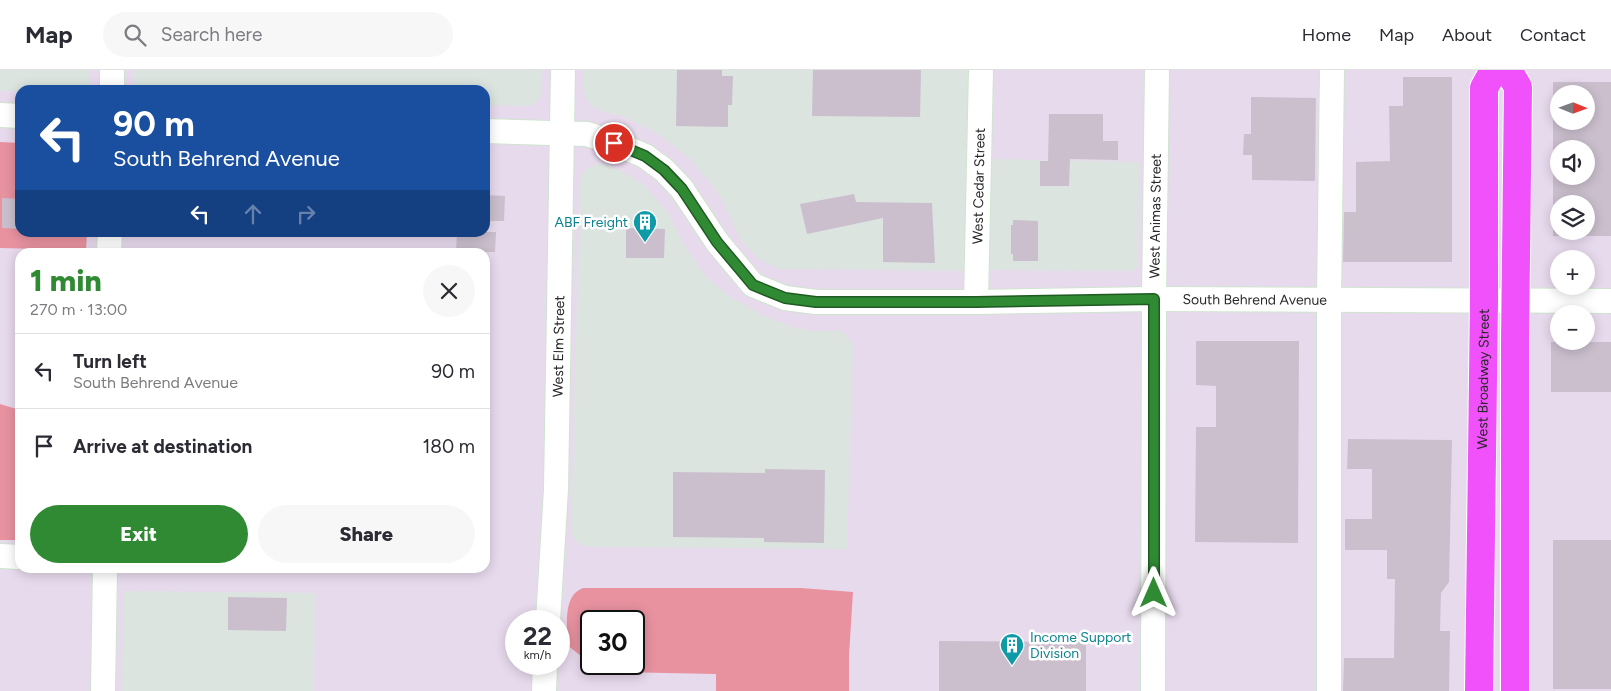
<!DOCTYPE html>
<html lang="en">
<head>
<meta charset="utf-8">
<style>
	body { margin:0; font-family:Figtree,sans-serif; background:#f7f7f7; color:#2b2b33; height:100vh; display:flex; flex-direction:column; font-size:19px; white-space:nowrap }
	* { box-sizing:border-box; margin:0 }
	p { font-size:16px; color:#7c7c81 }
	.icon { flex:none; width:28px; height:28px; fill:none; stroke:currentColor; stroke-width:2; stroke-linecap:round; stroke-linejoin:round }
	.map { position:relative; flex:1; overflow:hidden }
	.sheet { position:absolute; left:15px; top:178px; width:475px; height:325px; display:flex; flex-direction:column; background:#fff; border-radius:15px; box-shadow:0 2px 12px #0003 }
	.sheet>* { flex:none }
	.hud { position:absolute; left:15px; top:15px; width:475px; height:152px; border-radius:15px; box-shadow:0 2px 12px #0003; background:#1a4fa0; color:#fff; overflow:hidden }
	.needle { width:32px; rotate:91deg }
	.buttons { position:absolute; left:1550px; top:15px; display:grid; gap:10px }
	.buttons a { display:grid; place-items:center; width:45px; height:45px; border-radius:50%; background:#fff; box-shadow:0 2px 12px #0003; font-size:25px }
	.speed { position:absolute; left:505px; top:540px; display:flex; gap:10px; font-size:25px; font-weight:700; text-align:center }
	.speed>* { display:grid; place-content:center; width:65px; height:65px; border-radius:50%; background:#fff; box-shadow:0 2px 12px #0003; line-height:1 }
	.speed small { font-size:12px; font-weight:400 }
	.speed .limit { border:2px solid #111; border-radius:8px; background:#fff; color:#111 }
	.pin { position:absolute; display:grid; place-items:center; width:42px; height:42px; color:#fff; margin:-21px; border:2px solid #fff; border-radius:50%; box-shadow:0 1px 5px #0007 }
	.me { position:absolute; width:55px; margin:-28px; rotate:0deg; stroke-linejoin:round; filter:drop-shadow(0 0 4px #0008) }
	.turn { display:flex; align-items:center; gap:18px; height:105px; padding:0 15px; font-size:22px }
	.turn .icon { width:65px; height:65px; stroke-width:2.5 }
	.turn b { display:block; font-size:35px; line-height:42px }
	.lanes { display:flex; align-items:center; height:48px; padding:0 15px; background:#0003; justify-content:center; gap:25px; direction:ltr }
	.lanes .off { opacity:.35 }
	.round { display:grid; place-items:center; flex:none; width:52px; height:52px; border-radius:26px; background:#f7f7f7 }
	.headline { display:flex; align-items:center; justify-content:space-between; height:85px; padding:0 15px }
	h1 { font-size:30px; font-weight:800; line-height:38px; color:#308a34 }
	.cta { display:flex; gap:10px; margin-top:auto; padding:10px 15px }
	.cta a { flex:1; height:58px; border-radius:30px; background:#308a34; color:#fff; font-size:20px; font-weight:800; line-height:58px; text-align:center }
	.cta a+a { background:#f7f7f7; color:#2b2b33 }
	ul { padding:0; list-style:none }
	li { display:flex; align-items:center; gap:15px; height:75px; padding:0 15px; border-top:1px solid #e1e1e2 }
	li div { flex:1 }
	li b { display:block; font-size:19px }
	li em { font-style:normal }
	header { display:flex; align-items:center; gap:30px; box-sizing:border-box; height:70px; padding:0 25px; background:#fff; border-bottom:1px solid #e1e1e2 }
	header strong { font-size:24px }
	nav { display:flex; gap:28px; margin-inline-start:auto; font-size:18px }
	.search { width:350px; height:45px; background:#f7f7f7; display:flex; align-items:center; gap:12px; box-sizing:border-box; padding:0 18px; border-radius:28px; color:#7c7c81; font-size:19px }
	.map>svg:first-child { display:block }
	.industrial { fill:#dbe4df }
	.green { fill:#e892a0; fill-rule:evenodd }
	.building { fill:#cbbfce; fill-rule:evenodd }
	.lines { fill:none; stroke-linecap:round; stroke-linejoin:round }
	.minor-casing { stroke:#cfe4cf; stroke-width:26 }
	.major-casing { stroke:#fff; stroke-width:30 }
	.minor { stroke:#fff; stroke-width:24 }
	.major { stroke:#f051fa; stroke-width:28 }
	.route-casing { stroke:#1f5a22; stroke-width:12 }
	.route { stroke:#308a34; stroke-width:9 }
	.labels { text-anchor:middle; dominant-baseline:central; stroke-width:5; stroke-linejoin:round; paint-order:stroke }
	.street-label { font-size:14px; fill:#292929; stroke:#fff }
	.culture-label { font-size:14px; fill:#0d838f; stroke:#fff; text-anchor:end }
</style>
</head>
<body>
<header>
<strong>Map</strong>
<div class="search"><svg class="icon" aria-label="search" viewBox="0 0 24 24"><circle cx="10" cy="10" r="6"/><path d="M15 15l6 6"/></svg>Search here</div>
<nav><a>Home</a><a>Map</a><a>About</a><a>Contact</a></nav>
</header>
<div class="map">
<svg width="1611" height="621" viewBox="0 0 1611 621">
	<rect width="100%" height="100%" fill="#e8daed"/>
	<path class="industrial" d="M0,0H89V19L88,20L0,21Z
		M133,0H542L541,24L540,28L535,34L527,36L485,35V20H133Z
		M584,0H971L968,201L780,199L774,197L758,188L741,171L722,130L712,115L688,87L658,64L639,54L622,46L601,41L590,35L584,23Z
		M990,89L1139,92L1138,197L1131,201L989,200Z
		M595,94L608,95L632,107L645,116L667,141L683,173L701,200L711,211L729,226L764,246L795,258L814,261H842L853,274L847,479L593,477L580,475L573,468L571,460L580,113L582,105L586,99Z
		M123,521L315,523L314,621H122Z"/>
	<path class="green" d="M0,72L20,73V162L87,163L86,180L0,178Z
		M0,334L20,340V470H0Z
		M583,518H801L853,522L849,585V621H716V604L617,602L595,597L567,575C568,556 562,526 583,518ZM591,551H634V594H591Z"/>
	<path class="building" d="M677,0H722V6H733L732,35H728V57L676,56Z
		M813,0H921L920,47L812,46Z
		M1403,7H1452V192H1343L1344,142H1356V92L1390,91L1389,36H1403Z
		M1553,12H1611V166H1553ZM1559,24H1586V51H1559ZM1559,79H1586V106H1559ZM1559,134H1586V161H1559Z
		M1251,27L1316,28L1315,111L1252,110V85H1243L1244,64H1251Z
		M1049,44H1103V71H1118V90L1070,89L1069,116H1040V91H1048Z
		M854,124L856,132L932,133L935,193L883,192V148L807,164L800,134Z
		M485,125L505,126L504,151H485Z
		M2,128L20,129V159L2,158Z
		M1013,150L1038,151V191H1013V184H1011V155H1013Z
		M626,158L665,159L664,188H626Z
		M457,162H496L495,182H456Z
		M1196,271H1299L1298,473L1195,472L1196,357H1216V316L1196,315Z
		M1551,272H1611V322H1551Z
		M1348,369L1452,370L1449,512L1441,523L1440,561H1450L1449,621H1343L1344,588H1394L1395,509H1387V480H1345V449H1372V399H1347Z
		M765,399L825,400L824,473L764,472V468L673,467V402L765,403Z
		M1553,470H1611V619H1553Z
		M228,527L287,528L286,561L228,560Z
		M939,571L1086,572V621H939Z"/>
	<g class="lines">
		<g class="minor-casing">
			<g id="minor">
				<path d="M112,20V0"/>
				<path d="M0,45L20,46"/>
				<path id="s1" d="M485,61L587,64L615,73L645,86L664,100L682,119L717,172L753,215L785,228L816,232H976L1154,229L1611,231"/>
				<path d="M109,182L110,162"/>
				<path id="s2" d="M976,232L981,0"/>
				<path d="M0,486L20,487"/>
				<path id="s3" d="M548,551L556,419L563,0"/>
				<path d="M103,621L105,498"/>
				<path d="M544,621L545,594"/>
				<path id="s4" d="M1153,621L1154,229L1157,0"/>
				<path d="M1329,621V230L1332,0"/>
			</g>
		</g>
		<g class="major-casing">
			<g id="major">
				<path d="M1508,0L1518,17L1515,272V621"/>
				<path id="s5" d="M1479,621L1484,231V18L1494,0"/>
			</g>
		</g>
		<use href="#minor" class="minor"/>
		<use href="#major" class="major"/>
	</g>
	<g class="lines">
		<g class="route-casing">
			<path id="route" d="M614,73L645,86L664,100L682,119L717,172L753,215L785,228L816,232H976L1154,229V523"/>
		</g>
		<use href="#route" class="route"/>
	</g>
	<defs>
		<g id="building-pin" transform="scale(1.25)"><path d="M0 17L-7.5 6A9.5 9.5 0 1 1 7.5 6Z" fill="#0f9aa8" stroke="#fff"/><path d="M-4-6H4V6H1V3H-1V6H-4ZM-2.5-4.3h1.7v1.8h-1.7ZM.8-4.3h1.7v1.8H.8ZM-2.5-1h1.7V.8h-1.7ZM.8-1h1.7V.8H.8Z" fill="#fff"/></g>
	</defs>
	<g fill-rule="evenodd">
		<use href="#building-pin" x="645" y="152"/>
		<use href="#building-pin" x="1012" y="575"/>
	</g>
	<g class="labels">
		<g class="street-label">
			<text stroke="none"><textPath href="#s2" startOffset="116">West Cedar Street</textPath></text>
			<text stroke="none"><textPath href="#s4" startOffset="475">West Animas Street</textPath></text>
			<text stroke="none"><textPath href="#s1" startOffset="838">South Behrend Avenue</textPath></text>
			<text stroke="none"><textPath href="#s3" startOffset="275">West Elm Street</textPath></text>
			<text stroke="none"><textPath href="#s5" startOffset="312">West Broadway Street</textPath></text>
		</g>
		<g class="culture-label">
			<text x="628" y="152">ABF Freight</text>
			<text x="1030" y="567" text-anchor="start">Income Support<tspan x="1030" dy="16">Division</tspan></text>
		</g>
	</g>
</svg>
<div class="buttons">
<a><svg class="needle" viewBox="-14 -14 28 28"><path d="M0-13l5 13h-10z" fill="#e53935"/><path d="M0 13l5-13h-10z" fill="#7c7c81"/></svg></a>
<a><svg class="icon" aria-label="sound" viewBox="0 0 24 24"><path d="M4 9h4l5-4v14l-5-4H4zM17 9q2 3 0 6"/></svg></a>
<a><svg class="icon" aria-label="layers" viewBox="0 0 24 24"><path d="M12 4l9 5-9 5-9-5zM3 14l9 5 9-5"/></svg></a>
<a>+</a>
<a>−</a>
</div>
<div class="speed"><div>22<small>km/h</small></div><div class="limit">30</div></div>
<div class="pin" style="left:614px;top:73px;background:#d93025"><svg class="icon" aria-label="arrive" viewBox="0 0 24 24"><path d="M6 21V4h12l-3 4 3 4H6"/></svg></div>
<svg class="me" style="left:1154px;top:523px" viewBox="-20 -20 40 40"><path d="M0-17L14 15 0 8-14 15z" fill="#308a34" stroke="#fff" stroke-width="4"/></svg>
<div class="hud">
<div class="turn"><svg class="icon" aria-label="left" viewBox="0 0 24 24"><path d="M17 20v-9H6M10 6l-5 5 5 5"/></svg><div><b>90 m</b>South Behrend Avenue</div></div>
<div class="lanes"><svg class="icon" aria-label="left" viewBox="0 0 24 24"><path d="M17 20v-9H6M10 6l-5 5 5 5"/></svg><svg class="icon off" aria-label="ahead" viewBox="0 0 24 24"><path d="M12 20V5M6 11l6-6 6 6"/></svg><svg class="icon off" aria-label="right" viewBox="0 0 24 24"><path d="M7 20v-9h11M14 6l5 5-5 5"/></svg></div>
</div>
<section class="sheet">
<div class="headline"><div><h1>1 min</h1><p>270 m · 13:00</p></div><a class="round"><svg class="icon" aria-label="close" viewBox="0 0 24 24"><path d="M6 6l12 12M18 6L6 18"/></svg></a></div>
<ul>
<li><svg class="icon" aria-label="left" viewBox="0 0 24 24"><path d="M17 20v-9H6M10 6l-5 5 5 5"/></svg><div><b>Turn left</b><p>South Behrend Avenue</p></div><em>90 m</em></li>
<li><svg class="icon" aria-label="arrive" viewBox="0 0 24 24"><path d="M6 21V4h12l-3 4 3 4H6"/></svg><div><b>Arrive at destination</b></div><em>180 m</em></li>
</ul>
<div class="cta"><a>Exit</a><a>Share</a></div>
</section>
</div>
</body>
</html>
